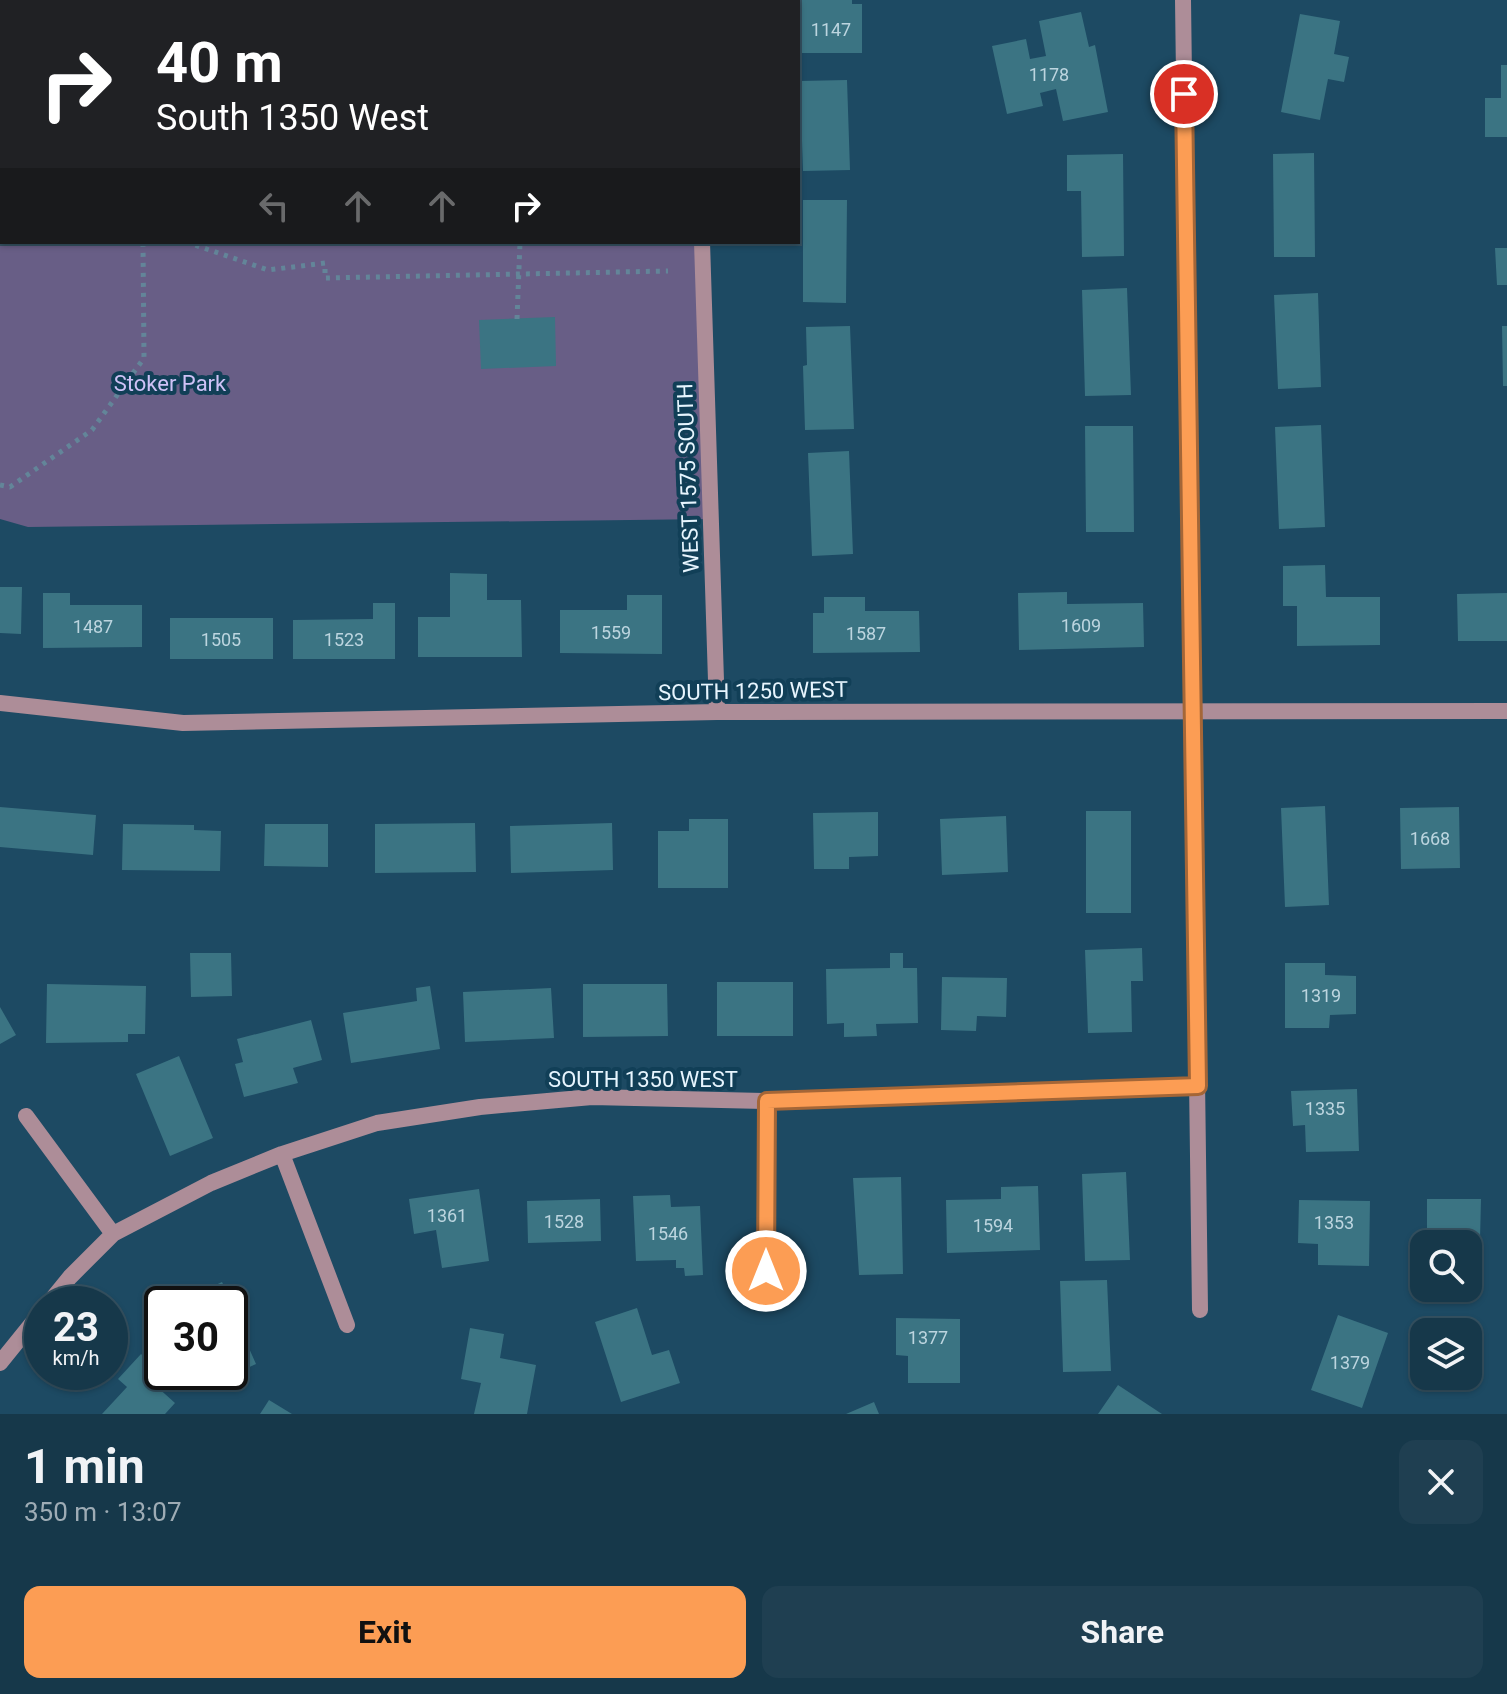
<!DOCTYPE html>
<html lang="en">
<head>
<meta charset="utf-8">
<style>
	body { margin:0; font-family:Roboto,sans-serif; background:#1f3f51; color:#f1f3f6; height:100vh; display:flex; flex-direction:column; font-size:30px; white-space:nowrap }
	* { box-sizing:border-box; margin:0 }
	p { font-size:26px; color:#9eacb5 }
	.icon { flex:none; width:44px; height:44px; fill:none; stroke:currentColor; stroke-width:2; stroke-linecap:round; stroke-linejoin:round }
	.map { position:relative; height:1414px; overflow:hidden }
	.side { display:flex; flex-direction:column; background:#16384a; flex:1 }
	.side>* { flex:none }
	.hud { position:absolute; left:0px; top:0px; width:800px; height:244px; box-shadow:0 2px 6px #0004,0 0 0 2px #355262; background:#202124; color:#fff; overflow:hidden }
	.tools { position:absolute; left:1410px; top:1230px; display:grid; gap:16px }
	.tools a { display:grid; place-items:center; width:72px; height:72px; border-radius:16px; background:#16384a; box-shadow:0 2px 6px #0004,0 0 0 2px #355262; font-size:40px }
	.speed { position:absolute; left:24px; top:1286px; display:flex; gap:16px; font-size:40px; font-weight:700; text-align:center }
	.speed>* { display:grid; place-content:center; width:104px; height:104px; border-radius:50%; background:#16384a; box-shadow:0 2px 6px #0004,0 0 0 2px #355262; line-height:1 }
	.speed small { font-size:20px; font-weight:400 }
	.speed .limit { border:4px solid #111; border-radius:12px; background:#fff; color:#111 }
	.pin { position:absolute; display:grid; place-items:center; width:68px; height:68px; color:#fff; margin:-34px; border:4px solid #fff; border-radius:50%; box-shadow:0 2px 8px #0007 }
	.me { position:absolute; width:88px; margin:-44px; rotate:0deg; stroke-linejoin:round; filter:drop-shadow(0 0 6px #0008) }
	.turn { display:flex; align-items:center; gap:28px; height:168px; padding:0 24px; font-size:36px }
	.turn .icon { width:104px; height:104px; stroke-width:2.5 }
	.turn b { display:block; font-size:56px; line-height:68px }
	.lanes { display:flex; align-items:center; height:76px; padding:0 24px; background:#0003; justify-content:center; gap:40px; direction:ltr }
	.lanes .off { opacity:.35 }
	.round { display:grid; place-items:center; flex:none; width:84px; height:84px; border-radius:16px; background:#1f3f51 }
	.headline { display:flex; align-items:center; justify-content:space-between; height:136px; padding:0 24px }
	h1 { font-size:48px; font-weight:700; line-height:60px }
	.cta { display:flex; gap:16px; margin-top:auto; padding:16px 24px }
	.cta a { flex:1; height:92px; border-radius:16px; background:#fc9d54; color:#111; font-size:32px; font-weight:700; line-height:92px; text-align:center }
	.cta a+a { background:#1f3f51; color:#f1f3f6 }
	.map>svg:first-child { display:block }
	.green { fill:#685e86 }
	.building { fill:#3b7483 }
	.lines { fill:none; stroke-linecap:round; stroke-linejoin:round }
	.path { stroke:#638599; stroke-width:5; stroke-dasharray:4 6; stroke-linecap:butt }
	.street { stroke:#ad8d98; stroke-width:16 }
	.route-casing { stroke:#a46637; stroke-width:20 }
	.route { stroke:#fc9d54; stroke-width:14 }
	.labels { text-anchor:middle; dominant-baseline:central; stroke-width:8; stroke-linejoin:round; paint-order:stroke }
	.number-label { font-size:18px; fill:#bcd5df }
	.park-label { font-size:22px; fill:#cfc2f6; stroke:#113f57 }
	.street-label { font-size:22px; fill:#e7f5fe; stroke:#113f57 }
</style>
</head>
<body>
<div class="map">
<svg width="1507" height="1414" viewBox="0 0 1507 1414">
	<rect width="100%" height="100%" fill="#1d4a63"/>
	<path class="green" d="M0,0H701L2,2V242H706L712,519L28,527L0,519Z"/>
	<path class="building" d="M801,0H852V4H862V53H801Z
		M1081,12L1089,47L1095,45L1108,112L1063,121L1056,89L1040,93L1043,106L1007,114L992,46L1026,39L1030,59L1046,56L1039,21Z
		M1300,14L1340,21L1334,54L1349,57L1344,82L1328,79L1320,120L1281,112Z
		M1501,65H1507V137H1485V98H1501Z
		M847,80L850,170L803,171L800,81Z
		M1314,153L1315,257H1274L1273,154Z
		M1123,154L1124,256L1082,257L1081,191H1067V155Z
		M803,200H847L846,303L803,302Z
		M1495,248H1507V285H1497Z
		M1127,288L1131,395L1085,396L1082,290Z
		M1318,293L1321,387L1278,389L1274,295Z
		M555,317L556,366L481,369L479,320Z
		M850,326L854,429L805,430L803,366L807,365L806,327Z
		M1502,326H1507V386H1503Z
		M1321,425L1325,527L1279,529L1275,427Z
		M1085,426H1133L1134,532H1086Z
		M849,451L853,554L812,556L808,453Z
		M1325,565L1326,597H1380V645L1297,646V606H1283V566Z
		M450,573L487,574V600H521L522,657H418V617H450Z
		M0,587H22L21,634L0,633Z
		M1067,592V604L1143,603L1144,647L1019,650L1018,593Z
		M43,593H70V605H142V647L43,648Z
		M1507,593V641H1458L1457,594Z
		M627,595H662V654L560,653V610H627Z
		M824,597H865V611H919L920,652L813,653V613H824Z
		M373,603H395V659H293V620L373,619Z
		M170,618H273V659H170Z
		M1325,806L1329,905L1285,907L1281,808Z
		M0,807L96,815L93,855L0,847Z
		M1459,807L1460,868L1401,869L1400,808Z
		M1086,811H1131V913H1086Z
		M878,812V856L849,857V869H814L813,813Z
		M1006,816L1008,872L942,875L940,819Z
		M689,819H728V888H658V831H689Z
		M475,823L476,872L375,873V824Z
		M612,823L613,870L511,873L510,826Z
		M123,824L194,825V830L221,831L220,871L122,870Z
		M265,824H328V867L264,866Z
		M1142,948L1143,981H1131L1132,1032L1088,1033L1085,950Z
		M190,953H231L232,996L191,997Z
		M890,953H903V968H917L918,1023L876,1024L877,1036L844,1037V1023L827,1024L826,969L890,968Z
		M1285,963H1325V975L1356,976V1014L1330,1015L1329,1028H1285Z
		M942,977L1007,978L1006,1017L977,1016L976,1031L941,1030Z
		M717,982H793V1036H717Z
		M47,984L146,986L145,1034H128V1042L46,1043Z
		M583,984H667L668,1036L583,1037Z
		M430,986L440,1049L351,1063L343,1013L417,1001L416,988Z
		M551,988L554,1038L465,1042L463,992Z
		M0,1007L16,1035L0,1044Z
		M311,1020L322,1060L293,1068L298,1083L244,1097L235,1064L243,1062L237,1039Z
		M179,1056L213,1138L170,1156L136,1074Z
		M1357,1089L1359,1151L1306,1152L1305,1125L1293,1126L1291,1091Z
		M1126,1172L1130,1260L1085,1261L1082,1174Z
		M901,1177L903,1274L859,1275L853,1178Z
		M1038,1186L1040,1250L947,1253L946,1200L1001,1199V1187Z
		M479,1189L489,1261L442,1268L436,1230L414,1234L409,1199Z
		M670,1195L671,1207L700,1206L703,1275L685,1276L684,1268H676V1260L636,1261L633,1196Z
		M600,1199L601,1241L528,1243L527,1201Z
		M1427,1199H1481L1480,1240H1427Z
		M1299,1200L1370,1201L1369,1266L1318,1265V1244L1298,1243Z
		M1107,1280L1111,1371L1063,1372L1060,1281Z
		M222,1282L247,1336L244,1337L256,1364L215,1383L210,1372H230V1304H176Z
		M637,1308L652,1355L669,1350L680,1383L621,1402L595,1322Z
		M1338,1315L1388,1333L1362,1408L1311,1390Z
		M896,1318L960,1319V1383H908V1356L896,1355Z
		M470,1328L504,1334L500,1358L536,1365L527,1414H474L481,1383L461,1379Z
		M141,1354L165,1375L155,1385L175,1403L165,1414H102L127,1387L118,1379Z
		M1118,1385L1162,1414H1098Z
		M269,1400L292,1414H260Z
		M874,1402L879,1414H846Z"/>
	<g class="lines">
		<path class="path" d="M211,2V0
			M186,242L268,270L325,263V278L668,271
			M517,319L520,242
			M0,485L10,487L92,430L144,358L143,242"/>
		<path class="street" d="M694,0V2
			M1183,0L1200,1310
			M702,242L717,712
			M0,703L183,723L717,712L1507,711
			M26,1116L113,1234
			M282,1154L347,1325
			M766,1303L767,1101
			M48,1304L70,1277L113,1234L211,1183L282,1154L377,1123L480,1107L592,1097L767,1101L1198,1086
			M0,1363L42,1311"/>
	</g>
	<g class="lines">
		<g class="route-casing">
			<path id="route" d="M766,1271L767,1101L1198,1086L1184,94"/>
		</g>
		<use href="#route" class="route"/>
	</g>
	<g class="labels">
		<g class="number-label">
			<text x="831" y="29">1147</text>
			<text x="1049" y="74">1178</text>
			<text x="1081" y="625">1609</text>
			<text x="93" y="626">1487</text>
			<text x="611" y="632">1559</text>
			<text x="866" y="633">1587</text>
			<text x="221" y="639">1505</text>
			<text x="344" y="639">1523</text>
			<text x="1430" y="838">1668</text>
			<text x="1321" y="995">1319</text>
			<text x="1325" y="1108">1335</text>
			<text x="447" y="1215">1361</text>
			<text x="564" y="1221">1528</text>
			<text x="1334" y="1222">1353</text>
			<text x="993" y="1225">1594</text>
			<text x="668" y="1233">1546</text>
			<text x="928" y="1337">1377</text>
			<text x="1350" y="1362">1379</text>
		</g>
		<g class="park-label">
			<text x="170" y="383">Stoker Park</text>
		</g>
		<g class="street-label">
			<text transform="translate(688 478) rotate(-92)">WEST 1575 SOUTH</text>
			<text transform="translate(753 691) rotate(-1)">SOUTH 1250 WEST</text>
			<text x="643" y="1079">SOUTH 1350 WEST</text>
		</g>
	</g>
</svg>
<div class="tools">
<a><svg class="icon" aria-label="search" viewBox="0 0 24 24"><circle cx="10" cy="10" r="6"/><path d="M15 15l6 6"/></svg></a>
<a><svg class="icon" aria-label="layers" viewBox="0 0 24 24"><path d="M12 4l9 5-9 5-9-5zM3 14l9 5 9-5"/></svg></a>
</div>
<div class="speed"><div>23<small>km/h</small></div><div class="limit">30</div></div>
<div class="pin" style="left:1184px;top:94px;background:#d93025"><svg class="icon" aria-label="arrive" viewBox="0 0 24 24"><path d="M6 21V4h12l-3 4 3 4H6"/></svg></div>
<svg class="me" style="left:766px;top:1271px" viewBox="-20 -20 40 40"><circle r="17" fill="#fc9d54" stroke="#fff" stroke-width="3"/><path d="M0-11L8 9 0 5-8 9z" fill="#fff"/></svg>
<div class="hud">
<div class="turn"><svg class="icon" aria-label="right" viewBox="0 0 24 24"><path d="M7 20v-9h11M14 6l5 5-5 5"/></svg><div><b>40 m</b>South 1350 West</div></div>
<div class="lanes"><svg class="icon off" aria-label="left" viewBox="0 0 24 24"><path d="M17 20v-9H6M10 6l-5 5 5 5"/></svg><svg class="icon off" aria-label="ahead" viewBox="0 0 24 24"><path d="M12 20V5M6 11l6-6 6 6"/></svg><svg class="icon off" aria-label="ahead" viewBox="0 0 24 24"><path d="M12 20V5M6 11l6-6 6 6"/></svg><svg class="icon" aria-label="right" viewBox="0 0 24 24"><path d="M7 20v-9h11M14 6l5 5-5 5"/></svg></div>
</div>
</div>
<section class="side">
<div class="headline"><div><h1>1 min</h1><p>350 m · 13:07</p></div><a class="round"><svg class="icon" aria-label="close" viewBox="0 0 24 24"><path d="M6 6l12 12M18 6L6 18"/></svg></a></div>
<div class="cta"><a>Exit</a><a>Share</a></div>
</section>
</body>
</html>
